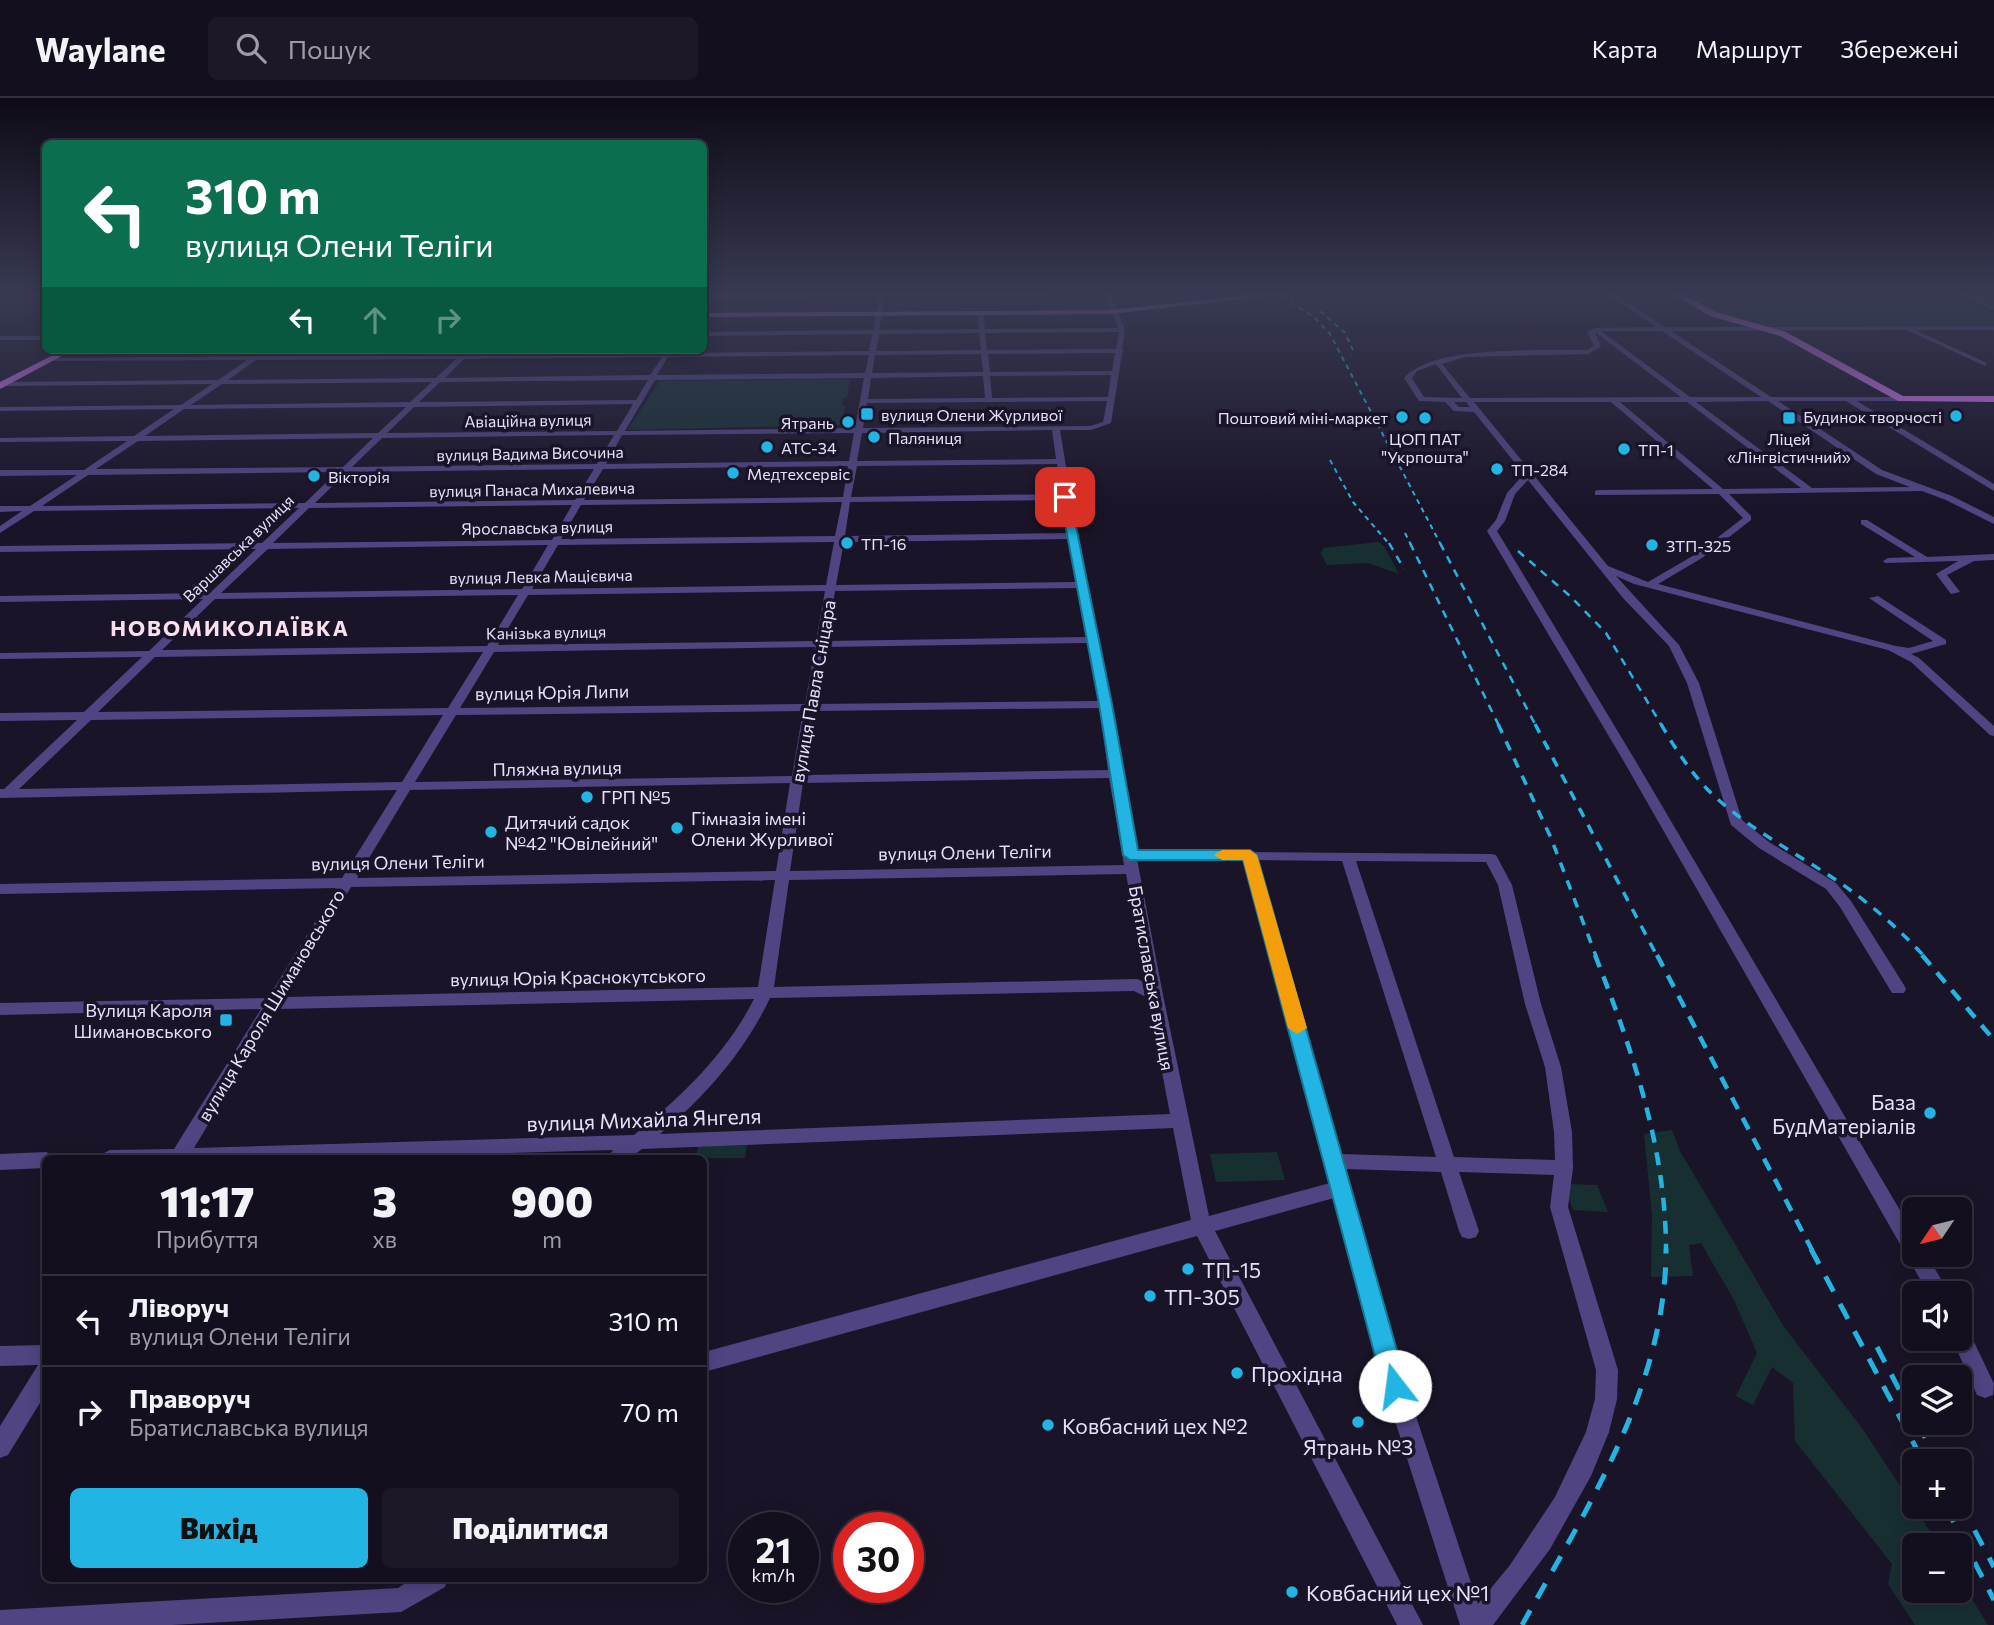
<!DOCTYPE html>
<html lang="uk">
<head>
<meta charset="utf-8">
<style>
	body { margin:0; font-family:Commissioner,sans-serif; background:#1d1827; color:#f1f3f6; height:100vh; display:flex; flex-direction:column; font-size:26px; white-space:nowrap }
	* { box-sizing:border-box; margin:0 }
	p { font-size:23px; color:#9d9ca4 }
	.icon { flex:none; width:38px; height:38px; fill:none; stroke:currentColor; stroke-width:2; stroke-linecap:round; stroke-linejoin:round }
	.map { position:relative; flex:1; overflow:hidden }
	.sheet { position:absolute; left:42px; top:1057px; width:665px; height:427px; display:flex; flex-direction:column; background:#140f1e; border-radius:10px; box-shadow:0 4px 18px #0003,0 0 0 2px #332f3c }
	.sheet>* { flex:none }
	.banner { position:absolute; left:42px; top:42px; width:665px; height:214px; border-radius:10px; box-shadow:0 4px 18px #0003,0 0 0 2px #332f3c; background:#0b6e4f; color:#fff; overflow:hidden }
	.needle { width:46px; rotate:235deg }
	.tools { position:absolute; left:1902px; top:1099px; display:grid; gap:14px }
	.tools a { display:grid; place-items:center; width:70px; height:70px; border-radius:10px; background:#140f1e; box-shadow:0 4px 18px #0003,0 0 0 2px #332f3c; font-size:35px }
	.speed { position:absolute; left:728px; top:1414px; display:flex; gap:14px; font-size:35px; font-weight:700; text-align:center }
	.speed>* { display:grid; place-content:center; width:91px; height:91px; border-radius:50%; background:#140f1e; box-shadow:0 4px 18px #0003,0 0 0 2px #332f3c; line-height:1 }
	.speed small { font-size:18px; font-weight:400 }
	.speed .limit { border:10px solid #d22; background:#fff; color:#111 }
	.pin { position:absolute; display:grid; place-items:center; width:60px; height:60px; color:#fff; margin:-30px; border-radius:14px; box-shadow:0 4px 10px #0006 }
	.me { position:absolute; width:77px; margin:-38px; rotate:345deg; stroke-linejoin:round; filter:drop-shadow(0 0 5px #0008) }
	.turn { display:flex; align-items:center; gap:24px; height:147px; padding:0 28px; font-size:32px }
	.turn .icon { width:91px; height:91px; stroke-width:2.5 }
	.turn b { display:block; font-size:49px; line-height:60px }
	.lanes { display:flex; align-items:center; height:66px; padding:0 28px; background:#0003; justify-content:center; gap:35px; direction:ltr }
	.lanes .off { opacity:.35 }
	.eta { display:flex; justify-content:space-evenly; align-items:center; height:119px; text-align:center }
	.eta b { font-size:42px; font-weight:800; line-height:49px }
	.button { display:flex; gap:14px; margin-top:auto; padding:14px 28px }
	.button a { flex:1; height:80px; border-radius:10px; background:#22b5e4; color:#111; font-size:28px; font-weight:800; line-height:80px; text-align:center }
	.button a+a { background:#1d1827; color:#f1f3f6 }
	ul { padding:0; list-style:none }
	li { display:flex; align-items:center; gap:21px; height:91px; padding:0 28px; border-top:2px solid #332f3c }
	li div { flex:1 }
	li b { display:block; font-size:26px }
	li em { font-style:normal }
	header { display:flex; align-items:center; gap:42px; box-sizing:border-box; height:98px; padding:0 35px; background:#140f1e; border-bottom:2px solid #332f3c }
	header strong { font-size:33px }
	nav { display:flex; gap:38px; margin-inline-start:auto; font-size:24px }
	.search { width:490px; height:63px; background:#1d1827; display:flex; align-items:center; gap:18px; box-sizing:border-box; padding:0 24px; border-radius:10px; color:#9d9ca4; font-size:26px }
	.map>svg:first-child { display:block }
	.green { fill:#182f32 }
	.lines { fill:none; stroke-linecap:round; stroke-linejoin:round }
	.minor { fill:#504582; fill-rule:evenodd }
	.major { fill:#d173ee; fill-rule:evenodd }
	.rail-far4 { stroke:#22b5e4; stroke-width:2; stroke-dasharray:5 4.5; stroke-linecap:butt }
	.rail-far3 { stroke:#22b5e4; stroke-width:2.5; stroke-dasharray:8 7; stroke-linecap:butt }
	.rail-far2 { stroke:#22b5e4; stroke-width:3.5; stroke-dasharray:10 9; stroke-linecap:butt }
	.rail-far1 { stroke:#22b5e4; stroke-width:4.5; stroke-dasharray:13 10; stroke-linecap:butt }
	.rail { stroke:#22b5e4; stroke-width:5; stroke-dasharray:17 14; stroke-linecap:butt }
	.route { fill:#22b5e4; stroke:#167694; stroke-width:2 }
	.slow { fill:#f59e0b }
	.poi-dot { fill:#22b5e4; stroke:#1a1428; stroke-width:2.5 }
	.labels { text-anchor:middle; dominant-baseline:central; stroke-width:7; stroke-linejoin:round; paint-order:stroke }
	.far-poi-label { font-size:16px; fill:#e6dffb; stroke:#1a1428; text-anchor:start }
	.far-street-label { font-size:16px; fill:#e6dffb; stroke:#1a1428 }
	.street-label { font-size:18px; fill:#e6dffb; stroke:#1a1428 }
	.poi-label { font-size:18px; fill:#e6dffb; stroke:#1a1428; text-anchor:start }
	.far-district-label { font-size:21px; font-weight:bold; letter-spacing:2px; fill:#fbe1ee; stroke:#1a1428 }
	.near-poi-label { font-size:21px; fill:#e6dffb; stroke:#1a1428; text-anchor:start }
	.near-street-label { font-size:21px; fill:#e6dffb; stroke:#1a1428 }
</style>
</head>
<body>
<header>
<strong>Waylane</strong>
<div class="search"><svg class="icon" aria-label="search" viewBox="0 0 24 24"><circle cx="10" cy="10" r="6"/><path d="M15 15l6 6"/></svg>Пошук</div>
<nav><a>Карта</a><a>Маршрут</a><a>Збережені</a></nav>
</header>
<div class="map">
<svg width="1994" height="1527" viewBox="0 0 1994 1527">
	<rect width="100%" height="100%" fill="#1a1428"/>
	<path class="green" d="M1679,194H1718L1736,204L1773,202L1763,194H1942L1994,215V227L1764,228L1720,216Z
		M892,198H947L945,212L890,213Z
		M850,281L847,300H843L842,307L845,308L842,327L627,332L660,283Z
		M1378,444L1384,448L1399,476L1368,465L1327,467L1321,456L1323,450Z
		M1672,1032L1680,1053L1784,1229L1862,1330L1939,1447H1914V1493H1960V1482L1988,1527H1915L1888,1486L1892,1466L1795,1343L1793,1285L1772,1269L1753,1307L1736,1298L1757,1255L1734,1202L1701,1145L1689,1147L1693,1178L1651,1179L1652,1117L1644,1036Z
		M747,1047L745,1060H696L698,1048Z
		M1277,1054L1285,1082L1216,1084L1210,1056Z
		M1563,1086L1597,1087L1608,1114L1573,1112Z"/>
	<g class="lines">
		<path class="minor" d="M880,194H1110L1125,232L1122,251L1124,253L1122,255L1111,325L1091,332H1060L1077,436L1080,438L1078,440L1111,606L1136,753L1491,756L1496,757L1512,787L1541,906L1561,969L1572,1034L1573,1070L1568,1109L1618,1272L1617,1301L1609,1334L1591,1378L1550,1451L1493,1527H1460L1384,1288L1334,1100L1215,1133L1423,1527H1397L1197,1138L704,1274V1254L1191,1122L1173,1030L642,1051L629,1060H607L613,1052L340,1060H101L104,1055L110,1052L174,1051L261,911L0,917V905L268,900L336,790L0,796V786L342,780L397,692L0,700V691H4L77,622L0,623V615L84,614L142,559L0,561V555L149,553L203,501L0,504V498L210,495L256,451L0,454V448L262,445L299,410L34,413L0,435V428L22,413L0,414V408H30L77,377L0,378V372H84L127,343L0,344V340L134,338L174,311L0,313V309L181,307L212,286L4,288L1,284L218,282L247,262L48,263L50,260L664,255L666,252H672L671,255L869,253L872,236L704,238V234L873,232L879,198L704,200V196ZM1105,196L1118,230L985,231L983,215L980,213L977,215L979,231L879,232L885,198ZM1119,234L1116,251L987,252L985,235ZM979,235L981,252L876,253L879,236ZM1115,255L1112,273L990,274L988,256ZM981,256L983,274L872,275L875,257ZM869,257L865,275L657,277L668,259ZM662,259L650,277L445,280L464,261ZM456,261L436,280L228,282L256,262ZM1111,277L1108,299L992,300L990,278ZM983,278L985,300L868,301L871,280ZM864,280L855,330L625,333L655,282ZM648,282L636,302L419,304L440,284ZM432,284L410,304L191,307L222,286ZM1107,303L1103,324L1090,328L863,330L867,305ZM633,306L617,333L387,335L414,309ZM406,309L378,335L145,338L184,311ZM1052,332L1056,361L857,363L862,335ZM854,335L849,363L606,366L622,337ZM614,337L597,366L352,369L382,340ZM373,340L343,369L96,371L138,343ZM1057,366L1060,396L851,399L857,368ZM848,368L843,399L584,402L603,371ZM594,371L575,402L315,405L347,374ZM337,374L305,405L42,408L88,377ZM1061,402L1067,435L845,438L850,404ZM842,404L835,438L561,441L581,407ZM572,407L552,442L273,445L309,410ZM1068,441L1076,484L836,487L844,444ZM834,444L826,487L532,491L558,447ZM548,447L522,491L221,495L268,451ZM1078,490L1087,539L827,543L835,493ZM825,493L816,543L498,547L528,497ZM518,497L487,548L162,552L215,501ZM1088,545L1098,603L816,606L826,549ZM815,549L805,606L460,610L494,554ZM483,554L448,610L98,614L155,559ZM1100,610L1108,672L804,677L815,613ZM803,613L792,678L415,684L456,617ZM443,617L402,684L19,691L91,622ZM1109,680L1124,767L790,773L803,685ZM790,685L776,773L357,780L410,692ZM1137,761L1244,762L1330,1085L1209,1118L1163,897ZM1258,762L1342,763L1436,1059L1341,1056ZM1356,763L1486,764L1498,787L1525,906L1545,969L1554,1034L1555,1062L1454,1059ZM1126,776L1145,884L1137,881L774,889L789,782ZM775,782L758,889L285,899L351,789ZM1134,893L1148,900L1170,1016L660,1036C705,999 745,953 770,900ZM754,901C727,955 681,999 634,1037L194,1050L278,911ZM1345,1071L1441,1074L1459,1133L1462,1139L1469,1141L1476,1139L1479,1133L1459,1074L1554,1077L1550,1109L1596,1272L1595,1301L1586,1334L1555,1399L1510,1467L1478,1506L1406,1288Z
			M1605,194H1612L1665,229L1994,228V232H1915L1987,265L1985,268L1907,232L1671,233L1771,299H1904L1905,301L1901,303H1857L1994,386V393L1846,303H1778L1882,372L1952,398L1994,419V426L1946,402L1922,393L1729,396L1751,418V422L1702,460L1658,486L1896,548L1909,550L1933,543L1869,500L1878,498L1946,542V546L1911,556L1919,560L1994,628V638L1990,637L1911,564L1888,552L1634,486L1616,478L1679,547L1699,585L1742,722L1769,744L1836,785L1851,803L1904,887L1906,891L1904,895H1892L1840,809L1826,791L1759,750L1731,727L1687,585L1669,548L1623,500L1528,382L1515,396L1505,423L1497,433L1635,662L1914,1136V1157H1927L1949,1195H1928L1623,662L1487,433L1496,422L1507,395L1524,376L1474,314L1454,313L1445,304L1419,303L1404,280C1433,246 1542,253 1587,252L1594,248L1587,234L1596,230L1656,229ZM1601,233H1662L1761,299H1690ZM1595,234L1681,299L1470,300L1442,266L1465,259L1588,256L1601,249ZM1436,266L1462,300L1424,299L1412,280L1417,273ZM1768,303L1876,376L1910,389L1812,390L1696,304ZM1454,304H1466L1470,309H1459ZM1474,304H1611L1713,391L1598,392L1595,393V397L1719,396L1743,420L1696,456L1648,484L1608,468ZM1620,304H1687L1801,390L1723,391Z
			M1953,194H1961L1994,208V212Z
			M0,238H46V242H0Z
			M1861,422H1867L1927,459L1994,456V462L1974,463L1947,477L1960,494L1951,496L1936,476L1958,463L1885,465L1883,463L1888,460L1915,459L1861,426Z
			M46,1054L52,1057L54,1060H46V1070L0,1072V1056Z
			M1960,1226L1967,1229L1994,1286L1993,1297L1985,1300L1977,1297L1952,1241H1960Z
			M46,1247V1295L8,1357L0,1360V1328L38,1267L0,1268V1248Z
			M413,1480H448L445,1489L401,1514L172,1527H0V1512L398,1490Z"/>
		<path class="major" d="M1278,194H1302L1111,216L704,219V215L1111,212Z
			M1669,194H1678L1716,214L1786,234L1903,298H1994V304L1898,303L1780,238L1710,218Z
			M63,252H73L0,291V284Z"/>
		<path class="rail-far4" d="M1275,194L1314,219L1330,236L1441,447
			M1320,213L1345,235L1353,252
			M1330,362L1353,404L1390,447
			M1405,435L1411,447"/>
		<path class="rail-far3" d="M1389,445L1404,471
			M1410,445L1499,628
			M1440,445L1536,628
			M1518,453L1570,498L1606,535L1662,628"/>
		<path class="rail-far2" d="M1498,626L1551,740L1596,858
			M1535,626L1657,858
			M1661,626C1674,649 1689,672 1708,692C1743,727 1789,751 1830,778C1865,801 1896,828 1924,858"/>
		<path class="rail-far1" d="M1595,857C1632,951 1666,1050 1666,1152
			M1657,857L1812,1152
			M1922,857L1994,942"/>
		<path class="rail" d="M1811,1151L1923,1363
			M1877,1249L1914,1320
			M1917,1325L1938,1363
			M1960,1405L1994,1469
			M1946,1409L1994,1502
			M1522,1527C1587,1410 1666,1289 1666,1151"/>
	</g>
	<linearGradient id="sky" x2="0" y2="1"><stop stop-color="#0e0b16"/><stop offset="0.48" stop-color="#383a53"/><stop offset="1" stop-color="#383a53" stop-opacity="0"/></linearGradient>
	<rect width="1994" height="408" fill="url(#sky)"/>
	<path class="route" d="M1065,396L1070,399L1112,606L1138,752H1250L1257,757L1407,1288L1404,1296L1395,1300L1386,1296L1383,1288L1243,762H1130L1123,757L1099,606L1060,399Z"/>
	<path class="slow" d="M1250,752L1257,757L1307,930L1297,936L1288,930L1243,762H1222L1214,757L1222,752Z"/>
	<g class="poi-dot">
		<rect x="860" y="309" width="14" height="14" rx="3.5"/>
		<circle cx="1956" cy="318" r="7"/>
		<circle cx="1402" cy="319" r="7"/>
		<circle cx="1425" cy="320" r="7"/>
		<rect x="1782" y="313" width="14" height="14" rx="3.5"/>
		<circle cx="848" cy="324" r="7"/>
		<circle cx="874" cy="339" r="7"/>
		<circle cx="767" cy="349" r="7"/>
		<circle cx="1624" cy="351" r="7"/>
		<circle cx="1497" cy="371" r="7"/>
		<circle cx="733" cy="375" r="7"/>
		<circle cx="314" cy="378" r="7"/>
		<circle cx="847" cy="445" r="7"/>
		<circle cx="1652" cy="447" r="7"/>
		<circle cx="587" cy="699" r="7"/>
		<circle cx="677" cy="730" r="7"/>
		<circle cx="491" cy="734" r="7"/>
		<rect x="219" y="915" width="14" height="14" rx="3.5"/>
		<circle cx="1930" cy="1015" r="7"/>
		<circle cx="1188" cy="1171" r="7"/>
		<circle cx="1150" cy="1198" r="7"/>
		<circle cx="1237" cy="1275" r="7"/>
		<circle cx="1358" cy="1324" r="7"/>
		<circle cx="1048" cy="1327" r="7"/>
		<circle cx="1292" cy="1494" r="7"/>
	</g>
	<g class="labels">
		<g class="far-poi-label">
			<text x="881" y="316">вулиця Олени Журливої</text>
			<text x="1942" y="318" text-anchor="end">Будинок творчості</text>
			<text x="1388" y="319" text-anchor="end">Поштовий міні-маркет</text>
			<text x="834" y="324" text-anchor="end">Ятрань</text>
			<text x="888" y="339">Паляниця</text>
			<text x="1425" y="340" text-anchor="middle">ЦОП ПАТ<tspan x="1425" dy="18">"Укрпошта"</tspan></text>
			<text x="1789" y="340" text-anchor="middle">Ліцей<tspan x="1789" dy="18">«Лінгвістичний»</tspan></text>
			<text x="781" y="349">АТС-34</text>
			<text x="1638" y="351">ТП-1</text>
			<text x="1511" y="371">ТП-284</text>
			<text x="747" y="375">Медтехсервіс</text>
			<text x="328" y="378">Вікторія</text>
			<text x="861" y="445">ТП-16</text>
			<text x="1666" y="447">ЗТП-325</text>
		</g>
		<g class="far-street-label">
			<text transform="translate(528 322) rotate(-1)">Авіаційна вулиця</text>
			<text transform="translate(530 355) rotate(-1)">вулиця Вадима Височина</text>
			<text transform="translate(532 391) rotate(-1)">вулиця Панаса Михалевича</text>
			<text transform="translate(537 429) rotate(-1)">Ярославська вулиця</text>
			<text transform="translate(238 450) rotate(-44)">Варшавська вулиця</text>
			<text transform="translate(541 478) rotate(-1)">вулиця Левка Мацієвича</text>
			<text transform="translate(546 534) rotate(-1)">Канізька вулиця</text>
		</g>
		<g class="street-label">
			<text transform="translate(813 593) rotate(-80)">вулиця Павла Сніцара</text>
			<text transform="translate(552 594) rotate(-1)">вулиця Юрія Липи</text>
			<text transform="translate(557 670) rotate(-1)">Пляжна вулиця</text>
			<text transform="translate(965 754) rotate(-1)">вулиця Олени Теліги</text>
			<text transform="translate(398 764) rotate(-1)">вулиця Олени Теліги</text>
			<text transform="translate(578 879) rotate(-1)">вулиця Юрія Краснокутського</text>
			<text transform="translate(1152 880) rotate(80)">Братиславська вулиця</text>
			<text transform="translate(271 907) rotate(-59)">вулиця Кароля Шимановського</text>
		</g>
		<g class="poi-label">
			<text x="601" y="699">ГРП №5</text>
			<text x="691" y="720">Гімназія імені<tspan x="691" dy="21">Олени Журливої</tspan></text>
			<text x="505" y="724">Дитячий садок<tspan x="505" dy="21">№42 "Ювілейний"</tspan></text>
			<text x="212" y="912" text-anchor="end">Вулиця Кароля<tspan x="212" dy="21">Шимановського</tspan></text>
		</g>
		<g class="far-district-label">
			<text x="230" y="529">НОВОМИКОЛАЇВКА</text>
		</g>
		<g class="near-poi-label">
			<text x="1916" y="1003" text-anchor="end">База<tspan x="1916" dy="24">БудМатеріалів</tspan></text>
			<text x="1202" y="1171">ТП-15</text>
			<text x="1164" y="1198">ТП-305</text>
			<text x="1251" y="1275">Прохідна</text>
			<text x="1062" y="1327">Ковбасний цех №2</text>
			<text x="1358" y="1348" text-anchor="middle">Ятрань №3</text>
			<text x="1306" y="1494">Ковбасний цех №1</text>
		</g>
		<g class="near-street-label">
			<text transform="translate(644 1021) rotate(-2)">вулиця Михайла Янгеля</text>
		</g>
	</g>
</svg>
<div class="tools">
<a><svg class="needle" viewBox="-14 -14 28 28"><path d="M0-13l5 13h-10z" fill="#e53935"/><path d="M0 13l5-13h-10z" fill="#9d9ca4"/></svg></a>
<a><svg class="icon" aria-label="sound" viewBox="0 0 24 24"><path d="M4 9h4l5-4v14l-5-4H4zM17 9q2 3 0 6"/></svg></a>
<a><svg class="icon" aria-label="layers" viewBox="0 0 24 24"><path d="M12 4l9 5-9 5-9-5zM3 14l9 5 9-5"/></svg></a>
<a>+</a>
<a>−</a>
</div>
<div class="speed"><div>21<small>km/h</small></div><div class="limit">30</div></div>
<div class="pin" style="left:1065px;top:399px;background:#d93025"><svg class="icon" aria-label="arrive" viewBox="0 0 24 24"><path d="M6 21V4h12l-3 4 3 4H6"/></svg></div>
<svg class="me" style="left:1395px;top:1288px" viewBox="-20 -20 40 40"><circle r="19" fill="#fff"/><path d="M0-13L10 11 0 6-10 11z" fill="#22b5e4"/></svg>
<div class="banner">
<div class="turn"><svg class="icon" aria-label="left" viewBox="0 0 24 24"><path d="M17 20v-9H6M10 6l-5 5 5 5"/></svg><div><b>310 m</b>вулиця Олени Теліги</div></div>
<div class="lanes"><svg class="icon" aria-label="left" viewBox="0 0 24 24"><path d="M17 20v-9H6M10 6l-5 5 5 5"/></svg><svg class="icon off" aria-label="ahead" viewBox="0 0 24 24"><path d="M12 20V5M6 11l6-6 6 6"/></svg><svg class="icon off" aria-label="right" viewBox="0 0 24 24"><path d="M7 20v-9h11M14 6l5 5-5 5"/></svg></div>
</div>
<section class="sheet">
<div class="eta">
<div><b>11:17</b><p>Прибуття</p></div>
<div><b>3</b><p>хв</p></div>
<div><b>900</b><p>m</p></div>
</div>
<ul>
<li><svg class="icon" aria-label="left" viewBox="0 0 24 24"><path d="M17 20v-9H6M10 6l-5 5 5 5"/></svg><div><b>Ліворуч</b><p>вулиця Олени Теліги</p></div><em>310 m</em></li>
<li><svg class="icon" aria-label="right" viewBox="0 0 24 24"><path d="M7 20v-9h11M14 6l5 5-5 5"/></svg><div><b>Праворуч</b><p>Братиславська вулиця</p></div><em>70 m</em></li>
</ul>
<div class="button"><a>Вихід</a><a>Поділитися</a></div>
</section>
</div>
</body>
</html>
